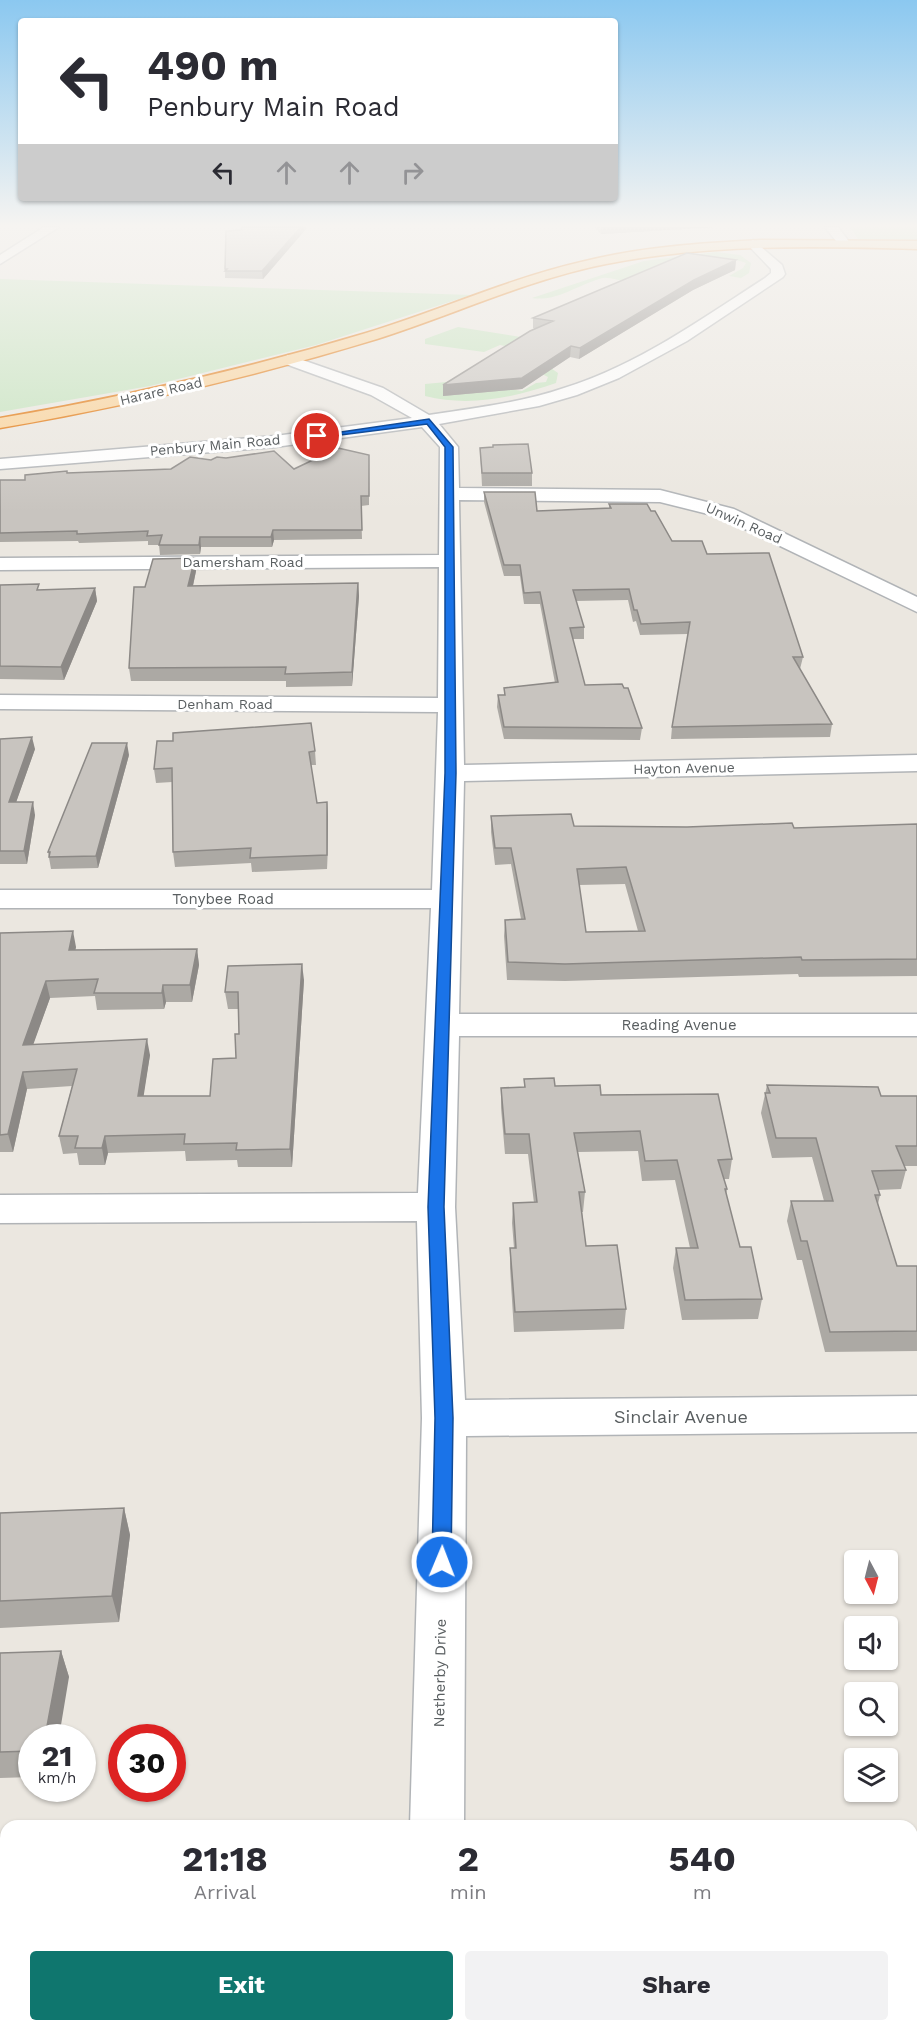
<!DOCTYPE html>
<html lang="en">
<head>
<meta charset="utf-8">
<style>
	body { margin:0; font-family:"Work Sans",sans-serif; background:#f2f2f3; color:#2b2b33; height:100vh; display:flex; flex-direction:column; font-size:22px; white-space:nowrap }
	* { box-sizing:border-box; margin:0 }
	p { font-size:20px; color:#7c7c81 }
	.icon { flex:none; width:33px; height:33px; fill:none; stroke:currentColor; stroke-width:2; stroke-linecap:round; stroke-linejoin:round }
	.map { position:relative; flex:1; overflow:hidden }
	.side { position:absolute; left:0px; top:1820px; width:918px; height:212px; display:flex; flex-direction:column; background:#fff; border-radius:18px 18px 0 0; box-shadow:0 2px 4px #0004 }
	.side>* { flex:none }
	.guide { position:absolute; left:18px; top:18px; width:600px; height:183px; border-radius:6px; box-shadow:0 2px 4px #0004; background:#fff; color:#2b2b33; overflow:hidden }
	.needle { width:39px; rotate:173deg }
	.buttons { position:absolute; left:844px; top:1550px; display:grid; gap:12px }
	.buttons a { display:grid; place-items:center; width:54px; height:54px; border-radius:6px; background:#fff; box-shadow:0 2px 4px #0004; font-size:30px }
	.speed { position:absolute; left:18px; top:1724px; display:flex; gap:12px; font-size:30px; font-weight:700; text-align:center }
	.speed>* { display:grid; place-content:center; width:78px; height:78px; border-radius:50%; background:#fff; box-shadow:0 2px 4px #0004; line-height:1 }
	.speed small { font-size:15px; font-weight:400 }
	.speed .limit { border:9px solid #d22; background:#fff; color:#111 }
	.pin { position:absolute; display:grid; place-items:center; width:51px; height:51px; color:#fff; margin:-26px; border:3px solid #fff; border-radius:50%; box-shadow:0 2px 6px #0007 }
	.me { position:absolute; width:66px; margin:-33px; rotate:1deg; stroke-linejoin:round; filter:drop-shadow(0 0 4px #0008) }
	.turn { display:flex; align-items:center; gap:21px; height:126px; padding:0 30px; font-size:27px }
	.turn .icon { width:78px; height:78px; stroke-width:2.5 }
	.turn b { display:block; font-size:42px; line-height:51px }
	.lanes { display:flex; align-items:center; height:57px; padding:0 30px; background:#0003; justify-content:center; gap:30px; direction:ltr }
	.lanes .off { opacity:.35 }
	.eta { display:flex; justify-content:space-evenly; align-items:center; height:102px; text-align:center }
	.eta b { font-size:36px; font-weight:700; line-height:42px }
	.primary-button { display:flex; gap:12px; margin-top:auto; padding:12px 30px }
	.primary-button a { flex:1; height:69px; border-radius:6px; background:#0f766e; color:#fff; font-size:24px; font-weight:700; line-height:69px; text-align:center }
	.primary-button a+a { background:#f2f2f3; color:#2b2b33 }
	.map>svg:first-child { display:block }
	.green { fill:#c4e3bd }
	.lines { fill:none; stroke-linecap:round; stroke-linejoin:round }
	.minor-casing { stroke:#b1b4b7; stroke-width:3 }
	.trunk-casing { stroke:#e27509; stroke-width:3 }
	.minor { fill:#fff; fill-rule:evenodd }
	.trunk { fill:#fad298; fill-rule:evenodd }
	.wall { fill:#aca9a4; fill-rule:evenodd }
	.shaded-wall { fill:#8c8986 }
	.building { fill:#c8c4bf; stroke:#8c8986; stroke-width:1.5; fill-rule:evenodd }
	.route { fill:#1a73e8; stroke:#114b97; stroke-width:1.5 }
	.labels { text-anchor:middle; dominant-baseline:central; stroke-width:6; stroke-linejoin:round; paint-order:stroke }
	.far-street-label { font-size:14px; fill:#595e60; stroke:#fff }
	.street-label { font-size:15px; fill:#595e60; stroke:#fff }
	.near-street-label { font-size:18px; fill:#595e60; stroke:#fff }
</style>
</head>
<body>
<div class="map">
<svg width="917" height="2030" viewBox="0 0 917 2030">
	<rect width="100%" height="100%" fill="#ebe7e0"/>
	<path class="green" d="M850,227H917V240L858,239Z
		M716,252L740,255L751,263L749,273L741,278L729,276L743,268L746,263C696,245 673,274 626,281C618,281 610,277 603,278C578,284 558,302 532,298L644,261Z
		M0,279L471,295L316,345L150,386L0,412Z
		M458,327L534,339L516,348L500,345L484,352L425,344V339Z
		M545,364L558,373L556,383C513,398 469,407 425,396V384L457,381L522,391L536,383L546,382L548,377L540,373Z"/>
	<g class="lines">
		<g class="minor-casing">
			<path id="minor" d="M44,227H59L0,264V255Z
				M825,227H838L850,243L848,246H840Z
				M753,240L782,265L785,274L783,277L687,341L619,378L577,395L539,406L439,424L458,447L459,488L660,490L734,509L917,597V612L720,517L660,502L459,500L464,765L917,755V771L464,781L459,1014H917V1036H459L455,1207L465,1400L917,1396V1432L466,1436L464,1826H410L422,1418L417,1221L0,1223V1195L418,1193L431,908H0V890H432L438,712L0,709V695L438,698L439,567L0,570V558L439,555L440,447L422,427L275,447L0,469V459L275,436L412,418L371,395L283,363L280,360L288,355L383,388L429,415C474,408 520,403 564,388C638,365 701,319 765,278L771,273V269L747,244Z
				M404,2025H593L595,2030H404Z"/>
		</g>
		<g class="trunk-casing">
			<path id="trunk" d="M761,240L917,241V249C813,246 708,244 606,264C529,279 453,315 377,339C253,377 127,406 0,428V418C124,397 246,369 366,333C438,311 508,279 581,262C640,247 701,243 761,240Z"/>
		</g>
		<use href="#minor" class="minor"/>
		<use href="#trunk" class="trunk"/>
	</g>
	<path class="wall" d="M242,227H307L263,279L225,278L226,231L242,230Z
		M594,227H717L601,234Z
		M736,260L735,270L693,290L579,359L570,357L522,389L443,396V385L535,329L533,328V318Z
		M480,448L532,473V486H482Z
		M369,455V505L361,506L362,539L274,540L272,547H201L200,554L160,555L159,545H148V541L79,543L78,541L0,542V480H25L67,473L171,469L211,460L294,469Z
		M484,492L537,511L609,508V504L672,541L707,554L803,657L800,669L832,724L830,737L671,739L672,727L688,634L640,635L636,621L633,622L628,600L576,601L584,627V639H573L585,685L642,728L640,740L504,739L497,707L498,695H504V688L555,683L540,604H524L520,576H504L484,502Z
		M196,571L193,586L358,583L359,596L352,686L286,687V681H131L129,668L145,587Z
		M0,585L40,590L95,588L97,601L64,680L0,679Z
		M0,739L35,749L16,802L35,815L27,864H0Z
		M315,751L316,765H311L317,803L327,802L328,817L327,869L252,872L251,863L175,867L173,852L172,782L156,783L154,769Z
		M129,755L98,868L51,869L48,852Z
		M491,816L574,826L794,828L917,824V822V976L799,977L798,974L565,981L507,980L504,936L505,920L521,919L511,864L495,865L491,832ZM625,884L638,931L586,932L579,885Z
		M0,933L76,947L75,950L197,949L199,965L192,1002H166L164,1009L97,1010L95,996L50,998L33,1044L150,1055L143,1096H210L236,1058L239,1034V1009H228L225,992L304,980L292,1167H238L237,1160L186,1161L185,1151L108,1153L105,1165H79L77,1153L63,1154L59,1136L72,1086L27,1089L13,1152H0Z
		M524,1079L555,1086L601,1095L732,1159L729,1179H724L727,1189L726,1195L740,1247L762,1299L758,1319L682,1320L673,1268L676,1248H690L675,1180L642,1181L638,1151L578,1152L585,1192L583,1212H582L586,1246L626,1309L624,1329L514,1332L510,1268V1248H514L512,1223L513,1203H534L528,1154H505L501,1108V1088L524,1087Z
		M767,1085L881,1096H917V1166H904L906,1170L901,1189L878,1190L880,1195L878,1204L897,1266H917V1351L825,1352L802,1260H797L787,1221L791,1201H824L812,1157L772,1158L761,1113Z
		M124,1508L130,1535L119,1622L0,1628V1513Z
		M61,1651L69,1677L32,1737V1777L0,1778V1653Z"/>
	<path class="shaded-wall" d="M301,227L307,228L263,279L262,271Z
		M601,227H717L601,234Z
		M736,260L735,270L693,290L579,359L580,348L694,280Z
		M571,346L570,357L522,389L443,396V385Z
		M273,530L274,540L272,547L271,537Z
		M200,537L201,547L200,554L199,545Z
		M195,558L196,571L190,599L188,586Z
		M358,583L359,596L352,686V672Z
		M95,588L97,601L64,680L61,667Z
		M32,737L35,749L12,814L9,802Z
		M127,743L129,755L98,868L96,856Z
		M33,802L35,815L27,864L24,851Z
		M327,802L328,817L327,869Z
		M73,931L76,947L72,966L69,950Z
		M197,949L199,965L192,1002L190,985Z
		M302,964L304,980L292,1167L290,1149Z
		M46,981L50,998L27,1062L23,1045Z
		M163,985L166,1002L164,1009L162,993Z
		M147,1039L150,1055L141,1113L138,1096Z
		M23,1072L27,1089L13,1152L8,1134Z
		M105,1136L108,1153L105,1165L102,1148Z
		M124,1508L130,1535L119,1622L112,1596Z
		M61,1651L69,1677L59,1737H45Z"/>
	<path class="building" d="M242,227H301L262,271H225L227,269H225L226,231L242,230Z
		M687,253L736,260L694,280L580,348L571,346L522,378L443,385L530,331L553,321L533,318Z
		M528,444L532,473H482L480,448L493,447V445Z
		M338,448L369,455V496H361L362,530H273L271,537H200L199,545H159L162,535L147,536L148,531L77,534V531L0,533V480H25V475L67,471V473L171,469L190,457L211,460L217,457L226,458L274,451L294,469Z
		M484,492H535L537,511L611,508L609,504H647L651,511H655L672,541H702L707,554L769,553L803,657H793L832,724L672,727L690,622L641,624L637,610H634L629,589L573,590L584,627L570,628L585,685L622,684L624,688H628L642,728L504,727L498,695H505L504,688L558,682L540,592L524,593L520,565H504Z
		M195,558L188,586L358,583L352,672L285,674L286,667L129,668L134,587H145L153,559Z
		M39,584L37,590L95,588L61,667L0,666V585Z
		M311,723L315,751L309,752L317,803L327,802V855L250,858L251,848L173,852L172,768L154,769L157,741H173V733Z
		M32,737L9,802H33L24,851H0V739Z
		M92,743H127L96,856L49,857L50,852H48Z
		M571,814L574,826L687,827L792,823L794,828L917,824V959L802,960L801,957L565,964L508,962L505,920L525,919L511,848H495L491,816ZM626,867L645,931L586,932L577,869Z
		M73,931L69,950L197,949L190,985H163L162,993H94L98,979L46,981L23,1045L147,1039L138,1096H210L213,1059L236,1058L235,1034H239L238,992H225L228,966L302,964L290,1149L236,1150L237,1143L184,1144L185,1134L105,1136L102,1148H75L78,1136H59L77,1069L23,1072L8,1134L0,1135V933Z
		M554,1078L555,1086L600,1085L601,1095L718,1094L732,1159L718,1160L727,1189H725L740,1247H751L762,1299L685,1300L676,1248H698L677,1160L645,1161L640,1131L574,1133L585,1192H579L586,1246L617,1245L626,1309L515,1312L510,1248H516L513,1203L537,1202L529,1134H505L501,1088L525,1087L524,1079Z
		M767,1085L878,1087L881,1096H917V1146H896L906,1170L872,1171L880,1195H875L897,1266H917V1331L830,1332L807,1241H801L791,1201H833L816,1138H776L765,1093H770Z
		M124,1508L112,1596L0,1601V1513Z
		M61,1651L45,1737H32V1751L0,1752V1653Z"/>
	<linearGradient id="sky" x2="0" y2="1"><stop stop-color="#8bc8f0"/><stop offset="0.44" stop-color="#f6f4f1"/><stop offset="1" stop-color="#f6f4f1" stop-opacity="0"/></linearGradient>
	<rect width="917" height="512" fill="url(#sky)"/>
	<path class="route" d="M429,419L453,447L456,773L444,1207L453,1418L451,1562L449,1568L442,1571L435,1568L432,1562L435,1418L428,1207L445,773V447L427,424L317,438L314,436Z"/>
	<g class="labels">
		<g class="far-street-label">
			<text transform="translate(161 391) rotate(-13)">Harare Road</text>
			<text transform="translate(215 445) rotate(-5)">Penbury Main Road</text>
			<text transform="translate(744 523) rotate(24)">Unwin Road</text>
			<text x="243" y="562">Damersham Road</text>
			<text x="225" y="704">Denham Road</text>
			<text transform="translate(684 768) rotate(-1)">Hayton Avenue</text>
		</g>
		<g class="street-label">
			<text x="223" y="899">Tonybee Road</text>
			<text x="679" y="1025">Reading Avenue</text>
			<text transform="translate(440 1673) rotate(-89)">Netherby Drive</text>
		</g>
		<g class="near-street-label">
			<text x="681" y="1416">Sinclair Avenue</text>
		</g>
	</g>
</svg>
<div class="buttons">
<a><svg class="needle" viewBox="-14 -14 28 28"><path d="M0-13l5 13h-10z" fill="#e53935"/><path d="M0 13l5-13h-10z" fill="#7c7c81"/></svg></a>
<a><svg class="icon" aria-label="sound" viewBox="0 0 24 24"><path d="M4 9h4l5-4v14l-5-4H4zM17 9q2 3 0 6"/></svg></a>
<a><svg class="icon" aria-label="search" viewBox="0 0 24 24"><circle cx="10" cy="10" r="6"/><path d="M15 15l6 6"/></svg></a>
<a><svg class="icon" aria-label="layers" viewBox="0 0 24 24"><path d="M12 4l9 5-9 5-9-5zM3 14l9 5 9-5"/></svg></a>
</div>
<div class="speed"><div>21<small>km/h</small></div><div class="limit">30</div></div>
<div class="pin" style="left:317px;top:436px;background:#d93025"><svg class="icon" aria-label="arrive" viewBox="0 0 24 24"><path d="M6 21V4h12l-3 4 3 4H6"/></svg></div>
<svg class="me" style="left:442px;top:1562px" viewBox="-20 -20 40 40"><circle r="17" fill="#1a73e8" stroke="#fff" stroke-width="3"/><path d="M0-11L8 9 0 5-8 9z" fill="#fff"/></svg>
<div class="guide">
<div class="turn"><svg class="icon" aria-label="left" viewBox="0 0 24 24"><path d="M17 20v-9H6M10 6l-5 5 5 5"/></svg><div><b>490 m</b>Penbury Main Road</div></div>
<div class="lanes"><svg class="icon" aria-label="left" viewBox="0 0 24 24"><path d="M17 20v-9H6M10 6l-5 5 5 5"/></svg><svg class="icon off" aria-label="ahead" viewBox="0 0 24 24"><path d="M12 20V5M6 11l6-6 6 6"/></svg><svg class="icon off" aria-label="ahead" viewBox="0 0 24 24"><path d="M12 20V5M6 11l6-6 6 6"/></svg><svg class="icon off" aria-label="right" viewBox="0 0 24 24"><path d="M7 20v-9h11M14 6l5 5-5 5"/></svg></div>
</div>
<section class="side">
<div class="eta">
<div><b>21:18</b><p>Arrival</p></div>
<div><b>2</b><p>min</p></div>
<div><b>540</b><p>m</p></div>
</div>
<div class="primary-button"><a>Exit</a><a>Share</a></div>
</section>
</div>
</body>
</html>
